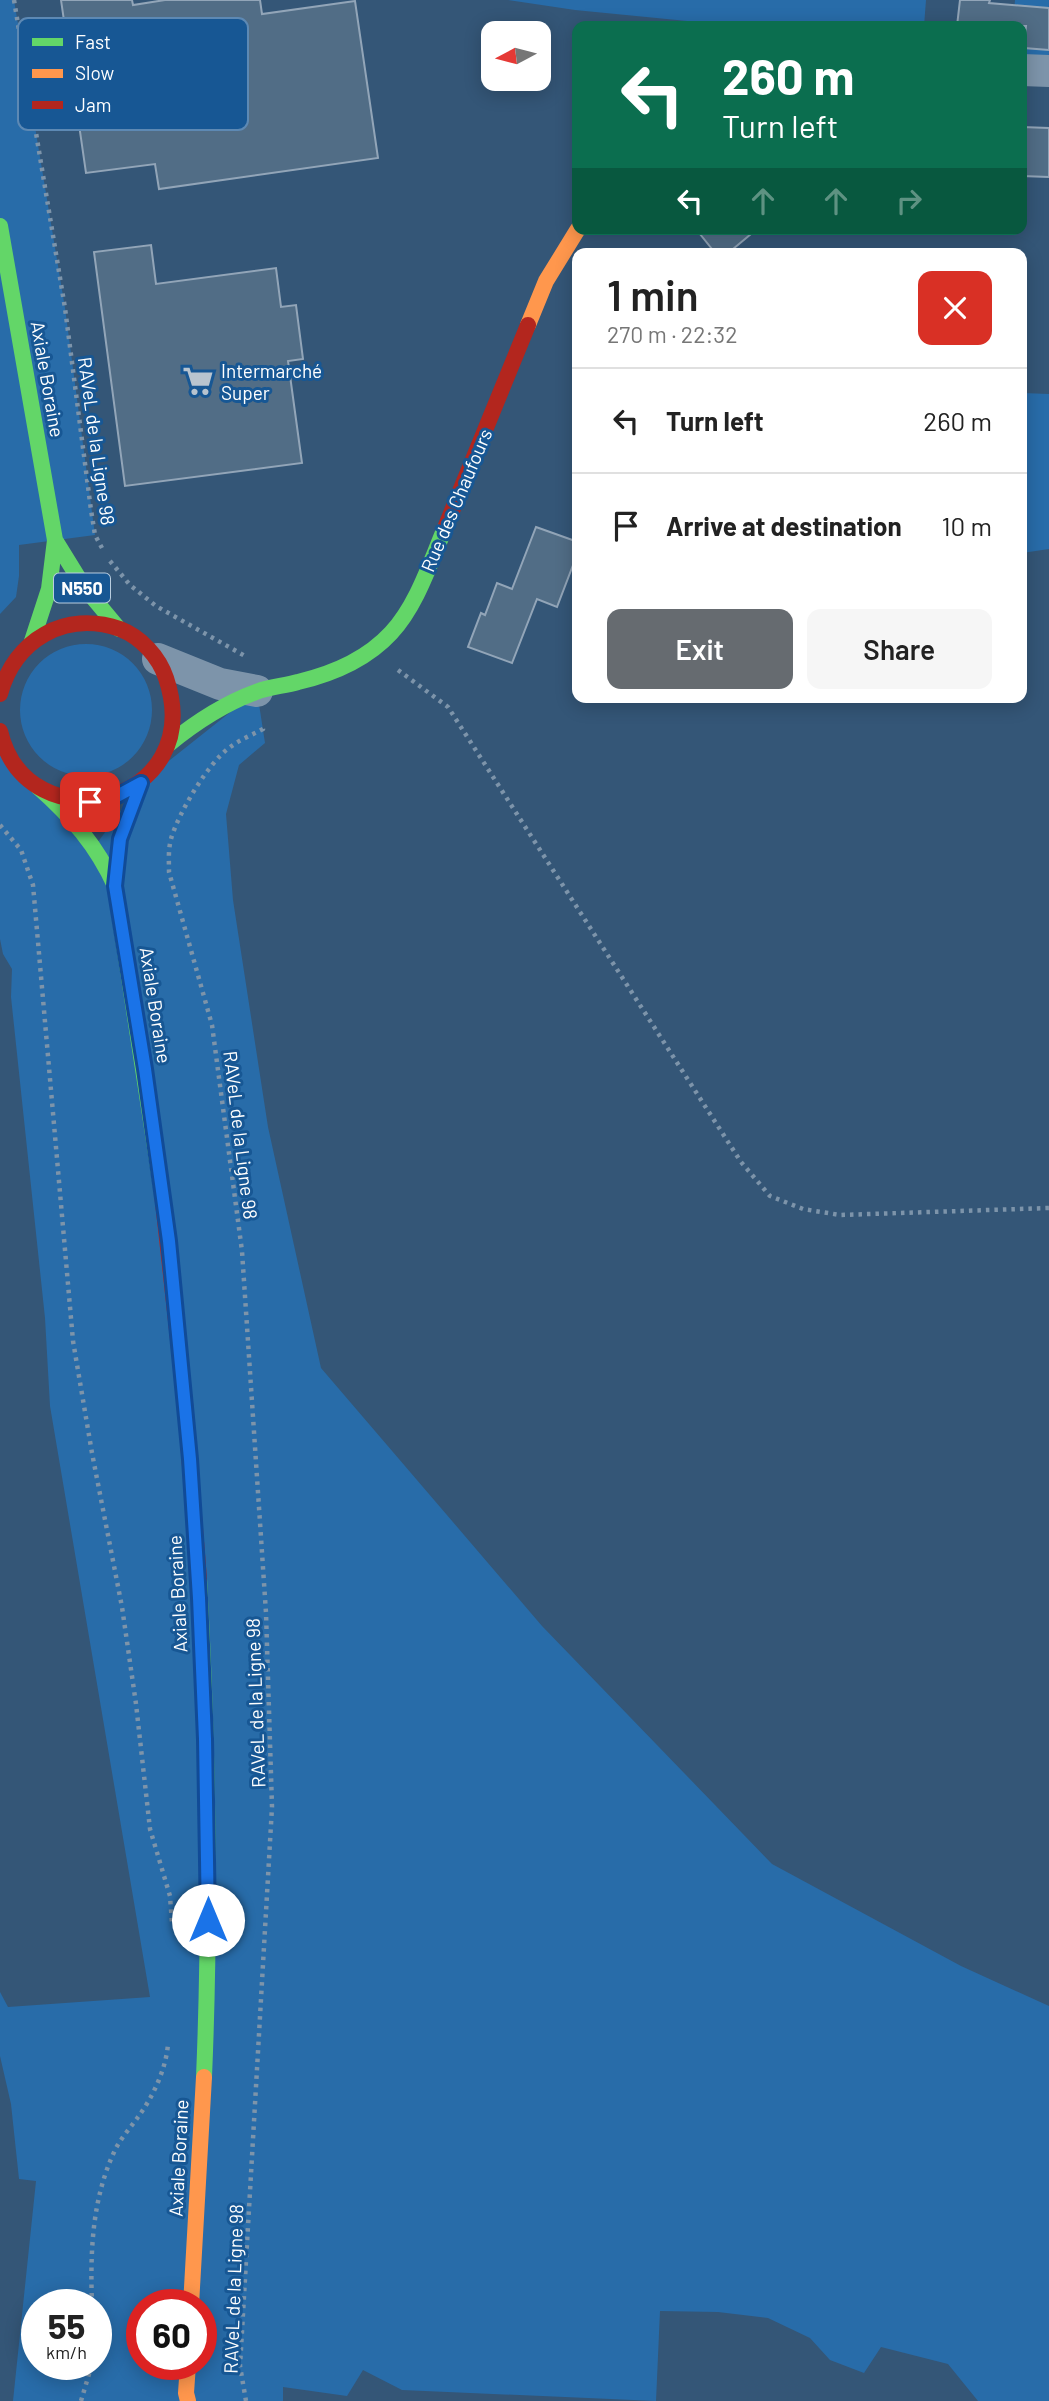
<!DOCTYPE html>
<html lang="en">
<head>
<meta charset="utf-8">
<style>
	body { margin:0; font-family:Barlow,sans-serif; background:#f6f6f6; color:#222; height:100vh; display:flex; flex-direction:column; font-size:26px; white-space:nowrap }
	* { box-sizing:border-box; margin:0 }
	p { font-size:23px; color:#767676 }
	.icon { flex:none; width:38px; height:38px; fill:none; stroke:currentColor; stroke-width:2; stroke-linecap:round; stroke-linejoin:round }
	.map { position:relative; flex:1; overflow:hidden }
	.sheet { position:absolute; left:572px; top:248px; width:455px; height:455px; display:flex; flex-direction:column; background:#fff; border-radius:14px; box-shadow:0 4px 18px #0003 }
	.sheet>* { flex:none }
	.hud { position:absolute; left:572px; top:21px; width:455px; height:214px; border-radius:14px; box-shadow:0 4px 18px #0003; background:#0b6e4f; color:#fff; overflow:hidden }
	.needle { width:46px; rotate:263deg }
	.tools { position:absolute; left:481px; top:21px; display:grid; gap:14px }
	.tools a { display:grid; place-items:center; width:70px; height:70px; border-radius:14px; background:#fff; box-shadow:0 4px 18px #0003; font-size:35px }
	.speed { position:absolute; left:21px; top:2289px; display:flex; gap:14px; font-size:35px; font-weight:700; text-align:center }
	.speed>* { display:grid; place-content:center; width:91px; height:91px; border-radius:50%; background:#fff; box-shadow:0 4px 18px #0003; line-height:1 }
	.speed small { font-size:18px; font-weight:400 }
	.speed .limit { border:10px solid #d22; background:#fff; color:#111 }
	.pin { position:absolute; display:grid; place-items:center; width:60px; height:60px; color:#fff; margin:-30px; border-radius:14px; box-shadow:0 4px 10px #0006 }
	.me { position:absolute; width:77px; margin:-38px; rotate:0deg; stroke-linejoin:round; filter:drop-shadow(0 0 5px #0008) }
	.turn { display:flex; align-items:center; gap:24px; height:147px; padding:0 35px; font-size:32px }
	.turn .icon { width:91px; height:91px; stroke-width:2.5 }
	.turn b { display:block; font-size:49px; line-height:60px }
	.lanes { display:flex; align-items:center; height:66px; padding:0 35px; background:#0003; justify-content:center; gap:35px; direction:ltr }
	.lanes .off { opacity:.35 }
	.round { display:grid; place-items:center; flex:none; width:74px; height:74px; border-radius:14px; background:#f6f6f6 }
	.overview { display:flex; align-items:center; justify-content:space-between; height:119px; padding:0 35px }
	h1 { font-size:42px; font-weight:600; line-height:52px }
	.cta { display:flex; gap:14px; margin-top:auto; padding:14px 35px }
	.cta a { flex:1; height:80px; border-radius:14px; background:#666b70; color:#fff; font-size:28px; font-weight:600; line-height:80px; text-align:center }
	.cta a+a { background:#f6f6f6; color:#222 }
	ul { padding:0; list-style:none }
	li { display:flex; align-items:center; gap:21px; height:105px; padding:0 35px; border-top:2px solid #e0e0e0 }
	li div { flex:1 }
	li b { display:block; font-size:26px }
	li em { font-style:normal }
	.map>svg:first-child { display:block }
	.green { fill:#286ca9; fill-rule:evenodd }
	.building { fill:#516d86; stroke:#92a5b8; stroke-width:2 }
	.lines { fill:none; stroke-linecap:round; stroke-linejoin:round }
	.path { stroke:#7d94aa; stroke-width:4.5; stroke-dasharray:3.5 5; stroke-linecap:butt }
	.street { stroke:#7d94aa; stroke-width:32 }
	.fast { stroke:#63d668; stroke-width:16 }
	.slow { stroke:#ff974d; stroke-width:16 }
	.jam { stroke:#b3261e; stroke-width:16 }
	.route-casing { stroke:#114b97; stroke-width:18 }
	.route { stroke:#1a73e8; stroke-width:12 }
	.labels { text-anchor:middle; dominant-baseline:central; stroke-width:6; stroke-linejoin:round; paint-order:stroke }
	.shield { fill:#175794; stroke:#b9cddf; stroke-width:2 }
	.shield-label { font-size:18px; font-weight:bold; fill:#fff }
	.poi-label { font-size:19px; fill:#fff; stroke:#175794; text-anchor:start }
	.street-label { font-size:19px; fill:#fff; stroke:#175794 }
	.key { fill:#175794; stroke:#5d89b4; stroke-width:2 }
	.key-label { font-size:19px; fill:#fff }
</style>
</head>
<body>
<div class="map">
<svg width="1049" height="2401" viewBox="0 0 1049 2401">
	<rect width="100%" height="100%" fill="#345677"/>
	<path class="green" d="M0,0H14L65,308L95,535L19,545V576L16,597L0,614Z
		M508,0H926L924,26H738L575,10Z
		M1015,0H1049V71L1022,70V26H1013Z
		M1022,393L1049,394V549L1022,553Z
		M20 710a66 66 0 1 1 132 0a66 66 0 1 1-132 0Z
		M257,691L265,743L239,765L226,814L233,900L268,1127L321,1368L542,1626L772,1864L961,1966L1049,2006V2401H978L948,2364L881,2347L864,2373L830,2360L810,2338L768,2318L718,2312L660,2311L656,2401L402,2390L363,2370L347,2396L283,2387V2401H13L36,2181L19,2179L11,2104L0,2056V1992L8,2007L150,1997L50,1406L45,1318L11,997L12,969L3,954L0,939V754L95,846L141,783ZM37,2305H96V2364H37ZM142,2305H201V2364H142Z"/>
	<path class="building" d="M61,0H132L133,5L165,0H260L262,14L355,1L378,158L159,189L155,164L86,173Z
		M960,0H990L989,3L1049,8V50L1024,48L1026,26H957Z
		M1022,127L1049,128V177L1022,176Z
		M696,229H757L727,254H716Z
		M151,245L156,284L276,268L281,307L296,305L303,359L288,361L302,463L125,486L94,252Z
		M536,527L578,542V552L557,607L537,599L512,663L468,647L481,613L485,615L497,583L512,589Z"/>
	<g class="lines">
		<path class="path" d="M14,0L65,308L91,510L95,535L102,548
			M110,561L130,585L156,606L245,656
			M398,670L448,707L741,1162L770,1196L803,1209L840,1215L1049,1208
			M0,825L21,850L33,885L73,1341L92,1453L122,1607L136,1704L150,1829L170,1896L172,1923
			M92,2305C90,2251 92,2197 116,2148C122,2137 131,2127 138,2117C153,2097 166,2069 168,2044
			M81,2401L92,2364
			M246,2401L240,2366L272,1807L266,1613L242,1251L212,1025L169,872C169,862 168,850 171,839C178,814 208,763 229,748C239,740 252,735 263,729L262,725"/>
		<path class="street" d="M1022,70L1049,71
			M158,659L220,684L257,691"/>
		<path class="fast" d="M0,226L55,540L49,589L32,641
			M55,540L84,587L119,629
			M169,744C196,722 223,704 256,692C269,687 284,686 298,682C332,674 367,659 391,633C417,605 430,563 445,528
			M38,787C71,816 97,846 115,886L162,1193
			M199,1579C208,1745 211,1911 204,2077"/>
		<path class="slow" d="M528,325L546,281L578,229
			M191,2305L204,2077
			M188,2364L186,2393L188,2401"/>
		<path class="jam" d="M445,528L528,325
			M0,694C15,640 65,610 120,629C141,637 159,657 166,678C209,806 27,847 0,731
			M115,886L120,839L141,783
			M162,1193L185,1403L199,1579"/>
	</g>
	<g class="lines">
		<g class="route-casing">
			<path id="route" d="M90,802L117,796L141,783L120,839L115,886L145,1069L169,1241L190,1459L199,1598L205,1739L208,1920"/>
		</g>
		<use href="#route" class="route"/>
	</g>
	<defs>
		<g id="supermarket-bare" transform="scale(2.415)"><path d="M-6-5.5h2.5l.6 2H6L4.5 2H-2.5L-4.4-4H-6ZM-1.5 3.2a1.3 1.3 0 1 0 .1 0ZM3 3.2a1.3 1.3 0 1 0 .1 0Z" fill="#b8c4cf" stroke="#175794" stroke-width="2.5" paint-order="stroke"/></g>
	</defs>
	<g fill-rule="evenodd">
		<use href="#supermarket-bare" x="198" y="381"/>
	</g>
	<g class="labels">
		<rect class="shield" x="54" y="573.5" width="56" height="29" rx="5"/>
		<g class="shield-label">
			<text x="82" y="588">N550</text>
		</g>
		<g class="poi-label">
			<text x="221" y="370">Intermarché<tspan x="221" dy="22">Super</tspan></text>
		</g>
		<g class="street-label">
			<text transform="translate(48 379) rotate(80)">Axiale Boraine</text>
			<text transform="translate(97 441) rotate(82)">RAVeL de la Ligne 98</text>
			<text transform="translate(456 500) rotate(-67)">Rue des Chaufours</text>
			<text transform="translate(156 1005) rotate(81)">Axiale Boraine</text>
			<text transform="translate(241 1135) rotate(83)">RAVeL de la Ligne 98</text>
			<text transform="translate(177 1594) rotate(-93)">Axiale Boraine</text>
			<text transform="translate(255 1703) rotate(-92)">RAVeL de la Ligne 98</text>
			<text transform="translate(178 2158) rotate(-87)">Axiale Boraine</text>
			<text transform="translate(233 2289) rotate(-88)">RAVeL de la Ligne 98</text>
		</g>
	</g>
	<rect x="18" y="18" width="230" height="112" rx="10" class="key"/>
	<rect x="32" y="38" width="31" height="8" fill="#63d668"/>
	<rect x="32" y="69" width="31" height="9" fill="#ff974d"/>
	<rect x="32" y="101" width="31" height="8" fill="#b3261e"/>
	<g class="key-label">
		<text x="75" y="49">Fast</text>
		<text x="75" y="80">Slow</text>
		<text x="75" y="112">Jam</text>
	</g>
</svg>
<div class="tools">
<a><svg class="needle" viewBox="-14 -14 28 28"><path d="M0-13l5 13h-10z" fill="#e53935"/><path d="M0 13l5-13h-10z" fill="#767676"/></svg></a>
</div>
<div class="speed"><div>55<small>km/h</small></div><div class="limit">60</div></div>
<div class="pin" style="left:90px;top:802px;background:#d93025"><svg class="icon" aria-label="arrive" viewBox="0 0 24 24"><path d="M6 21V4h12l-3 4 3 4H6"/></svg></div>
<svg class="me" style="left:208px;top:1920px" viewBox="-20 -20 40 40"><circle r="19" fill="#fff"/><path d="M0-13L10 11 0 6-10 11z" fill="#1a73e8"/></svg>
<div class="hud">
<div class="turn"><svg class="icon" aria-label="left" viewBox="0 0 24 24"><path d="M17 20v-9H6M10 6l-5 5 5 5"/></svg><div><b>260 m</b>Turn left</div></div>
<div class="lanes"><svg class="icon" aria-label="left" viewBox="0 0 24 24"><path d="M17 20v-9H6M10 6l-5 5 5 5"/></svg><svg class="icon off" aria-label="ahead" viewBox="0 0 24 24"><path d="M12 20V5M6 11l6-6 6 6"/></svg><svg class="icon off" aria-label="ahead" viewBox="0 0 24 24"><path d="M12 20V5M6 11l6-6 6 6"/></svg><svg class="icon off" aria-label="right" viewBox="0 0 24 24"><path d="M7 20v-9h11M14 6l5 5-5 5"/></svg></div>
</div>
<section class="sheet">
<div class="overview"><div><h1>1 min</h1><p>270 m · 22:32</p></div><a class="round" style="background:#d93025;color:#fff"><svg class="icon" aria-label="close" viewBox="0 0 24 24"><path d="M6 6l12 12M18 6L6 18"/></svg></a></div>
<ul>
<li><svg class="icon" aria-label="left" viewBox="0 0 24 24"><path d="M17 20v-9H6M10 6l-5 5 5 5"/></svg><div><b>Turn left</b></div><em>260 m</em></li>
<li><svg class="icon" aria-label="arrive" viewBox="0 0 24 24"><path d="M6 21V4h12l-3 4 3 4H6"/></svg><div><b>Arrive at destination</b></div><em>10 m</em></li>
</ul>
<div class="cta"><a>Exit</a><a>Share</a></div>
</section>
</div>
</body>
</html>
